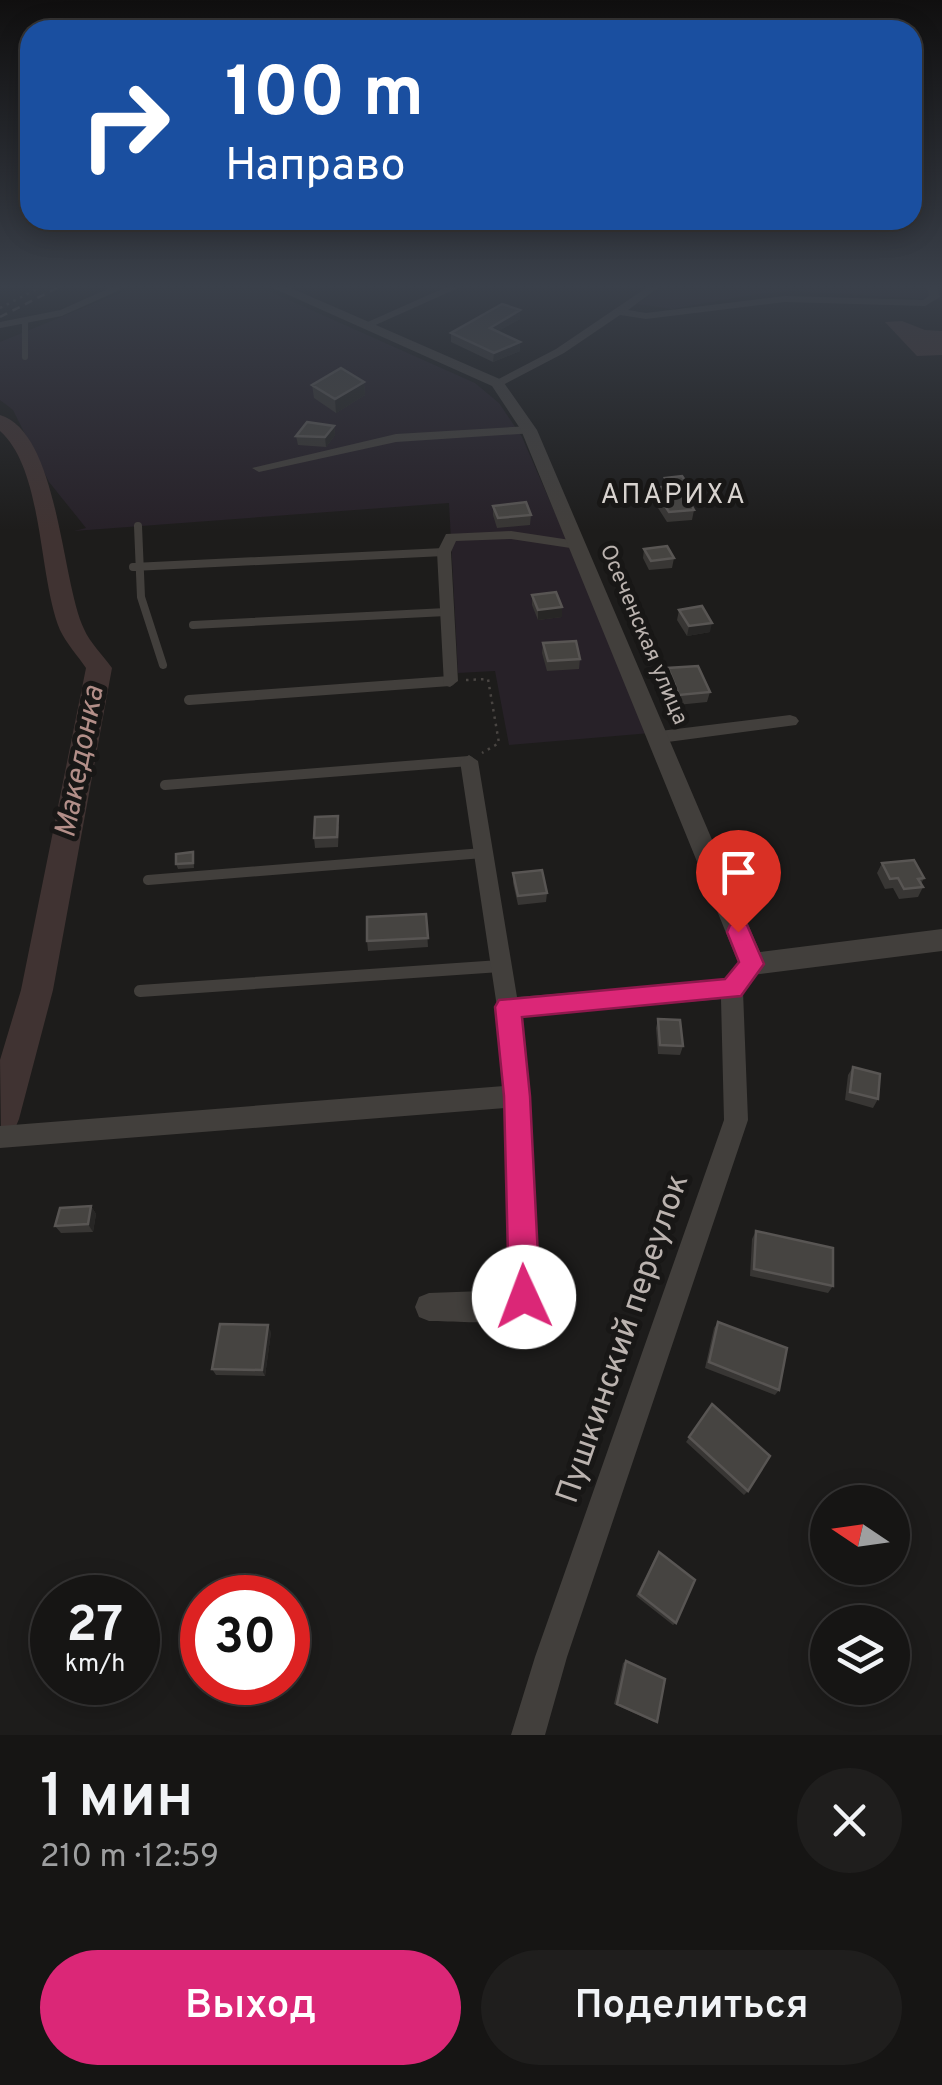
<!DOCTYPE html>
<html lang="ru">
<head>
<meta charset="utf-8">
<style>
	body { margin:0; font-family:Overpass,sans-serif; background:#1f1e1d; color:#f1f3f6; height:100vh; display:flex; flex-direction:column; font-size:38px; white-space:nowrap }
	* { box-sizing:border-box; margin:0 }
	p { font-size:32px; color:#9e9fa0 }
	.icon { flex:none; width:55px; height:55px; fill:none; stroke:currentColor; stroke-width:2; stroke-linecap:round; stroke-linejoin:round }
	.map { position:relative; height:1735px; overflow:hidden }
	.details { display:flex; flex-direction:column; background:#161514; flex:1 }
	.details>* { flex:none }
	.banner { position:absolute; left:20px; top:20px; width:902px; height:210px; border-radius:30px; box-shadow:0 5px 25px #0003,0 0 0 2px #353434; background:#1a4fa0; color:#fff; overflow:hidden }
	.needle { width:65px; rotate:283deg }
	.fabs { position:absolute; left:810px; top:1485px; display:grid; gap:20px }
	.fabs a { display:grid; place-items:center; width:100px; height:100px; border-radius:50%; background:#161514; box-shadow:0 5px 25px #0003,0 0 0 2px #353434; font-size:50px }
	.speed { position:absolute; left:30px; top:1575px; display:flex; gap:20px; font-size:50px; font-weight:700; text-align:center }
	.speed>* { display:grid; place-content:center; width:130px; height:130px; border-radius:50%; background:#161514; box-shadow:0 5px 25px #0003,0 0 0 2px #353434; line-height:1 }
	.speed small { font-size:25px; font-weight:400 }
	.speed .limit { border:15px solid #d22; background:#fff; color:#111 }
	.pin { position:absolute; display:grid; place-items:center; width:85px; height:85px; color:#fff; margin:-102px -42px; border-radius:50% 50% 50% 0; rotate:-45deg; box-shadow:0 0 10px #0007 }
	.pin .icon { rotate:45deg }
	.me { position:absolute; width:110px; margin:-55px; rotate:358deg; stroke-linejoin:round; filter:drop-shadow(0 0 8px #0008) }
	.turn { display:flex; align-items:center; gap:35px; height:210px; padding:0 40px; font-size:45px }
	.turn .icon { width:130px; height:130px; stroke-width:2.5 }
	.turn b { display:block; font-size:70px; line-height:85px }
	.round { display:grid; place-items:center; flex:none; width:105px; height:105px; border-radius:52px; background:#1f1e1d }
	.overview { display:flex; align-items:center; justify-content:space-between; height:170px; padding:0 40px }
	h1 { font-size:60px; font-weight:600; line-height:75px }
	.button { display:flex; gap:20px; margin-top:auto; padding:20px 40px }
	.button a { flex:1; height:115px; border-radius:60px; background:#db2777; color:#fff; font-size:40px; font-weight:600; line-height:115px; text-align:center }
	.button a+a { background:#1f1e1d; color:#f1f3f6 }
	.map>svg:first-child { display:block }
	.green { fill:#272128 }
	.water { fill:#403332 }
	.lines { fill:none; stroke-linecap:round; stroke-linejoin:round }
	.river { fill:#403332; fill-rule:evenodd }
	.path { stroke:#494542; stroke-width:2.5; stroke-dasharray:2.5 5; stroke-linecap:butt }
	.service-far3 { stroke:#423f3c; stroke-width:6 }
	.service-far2 { stroke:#423f3c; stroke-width:8 }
	.service-far1 { stroke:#423f3c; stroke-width:10 }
	.service { stroke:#423f3c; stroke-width:12 }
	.minor { fill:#423f3c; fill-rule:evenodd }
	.tertiary { fill:#423f3c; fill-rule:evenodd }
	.rail { stroke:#57534f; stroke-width:2.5; stroke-dasharray:8 6; stroke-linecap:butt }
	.wall { fill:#383634 }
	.shaded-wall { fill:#272625 }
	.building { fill:#464441; stroke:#585553; stroke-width:2.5 }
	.route { fill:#db2777; stroke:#8e194d; stroke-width:2.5 }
	.labels { text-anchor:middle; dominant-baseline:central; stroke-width:10; stroke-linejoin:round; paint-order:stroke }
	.far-street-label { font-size:22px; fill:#bbb3af; stroke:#181716 }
	.far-quarter-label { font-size:28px; letter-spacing:2.5px; fill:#d8d3cf; stroke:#181716 }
	.water-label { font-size:30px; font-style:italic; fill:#b38f89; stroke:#181716 }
	.near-street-label { font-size:32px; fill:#bbb3af; stroke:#181716 }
</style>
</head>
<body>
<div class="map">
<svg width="942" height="1735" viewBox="0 0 942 1735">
	<rect width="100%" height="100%" fill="#1d1c1b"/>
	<path class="green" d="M132,288H262L475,383L499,403L522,437L651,733L509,745L495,671L458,673L449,503L74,531L86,528L49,482L13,410L0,400V342Z
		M660,288H942V300L794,291L757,294L672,309L637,304Z"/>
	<path class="water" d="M902,321L925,330L942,331V355L917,356L885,322Z"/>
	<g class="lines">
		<path class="river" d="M0,415C59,433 61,581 84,629C90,643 103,655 112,668L53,990L19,1119L14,1131L1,1136L0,1060L21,990L86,668C78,656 66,643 60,630C38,577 44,470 0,431Z"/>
		<path class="path" d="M0,308L39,288
			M466,680L488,679L499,743L482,753"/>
		<path class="service-far3" d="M25,322V357
			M0,325L61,313L117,288"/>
		<path class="service-far2" d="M138,526L141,597L163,665
			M133,567L444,552
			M193,625L446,612"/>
		<path class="service-far1" d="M189,700L450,681
			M165,785L469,761
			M148,880L483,853"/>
		<path class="service" d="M140,991L500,966"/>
		<path class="minor" d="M444,288H458L371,327L361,325Z
			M646,288H658L628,310L646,313L785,296L923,300L929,296L927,288H937L940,297L925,306L785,302L646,319L620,315L564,353L501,386L491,383L556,349Z
			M529,426L534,427V433L396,442L259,472L252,468L396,434Z
			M511,531L577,541L584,545L577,549L511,539L456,541L451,552L458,681L450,687L444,685L437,552L446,534Z
			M790,715L796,717L799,721L796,725L660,743L651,737L660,731Z
			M469,755L478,761L517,997L726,980C736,969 743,952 760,958L763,964L743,991L748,1120L567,1657L545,1735H511L535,1657L724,1120L721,999L520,1016L529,1096L537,1297C523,1332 460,1320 429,1321L419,1317L415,1307L419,1297L429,1293L510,1290L505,1108L0,1148V1126L504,1086L497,1007L460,761Z"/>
		<path class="tertiary" d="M273,288H291L502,380L537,430L760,952L942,929V951L752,975L742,972L521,430L492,386Z"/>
		<path class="rail" d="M0,317L57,288"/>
	</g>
	<path class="wall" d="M520,319L498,331L520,351L493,362L451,342V333Z
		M364,382L365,395L336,413L314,398L312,385Z
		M334,426L335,435L326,447L298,445L296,436Z
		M665,478L692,501H690L694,510L692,520L667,522L651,497L653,488L664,486Z
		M493,506L531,515L530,525L497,528L493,515Z
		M644,549L674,558L672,568L649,570L643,558Z
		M532,595L562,617L538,620L532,605Z
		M679,610L710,632L687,636L677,620Z
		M543,643L580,659L579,669L547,671L542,653Z
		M668,668L710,692L707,702L677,705L666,678Z
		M339,826L338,847L315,848L314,838Z
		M193,852L194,868L178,869L176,864Z
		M882,863L924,878L921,884L923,887L918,897L899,899L893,888L885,889L877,873Z
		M513,873L547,893L546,902L518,905L513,883Z
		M426,914L428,947L368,951L367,941Z
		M658,1019L683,1046L680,1055L658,1054L656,1028Z
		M853,1067L878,1099L873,1108L845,1100L848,1075Z
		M91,1206L96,1214L93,1232L61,1233L55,1226Z
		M756,1231L833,1286L828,1293L750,1276L752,1239Z
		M718,1322L779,1390L775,1395L705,1368L714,1328Z
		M271,1332L265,1376L216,1375L212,1369Z
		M712,1404L748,1491L744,1495L686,1442Z
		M659,1552L676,1623L673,1625L636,1596L656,1556Z
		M626,1661L657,1722H654L614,1704L623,1663Z"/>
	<path class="shaded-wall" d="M520,310V319L490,336V328Z
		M520,342V351L493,362L494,353Z
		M364,382L365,395L336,413L335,399Z
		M334,426L335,435L326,447L325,437Z
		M693,492L692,501L684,502L685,493Z
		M562,607V617L538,620V610Z
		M712,623L710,632L687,636L689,626Z
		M91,1206L96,1214L93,1232L88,1224Z
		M268,1325L271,1332L265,1376L262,1370Z"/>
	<path class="building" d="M502,304L520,310L490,328L520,342L494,353L451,333Z
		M341,368L364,382L335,399L312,385Z
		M307,422L334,426L325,437L296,436Z
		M682,476L693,492L685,493L694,510L669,512L653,488L670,486L665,478Z
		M526,502L531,515L498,518L493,506Z
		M667,546L674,558L651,561L644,549Z
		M556,592L562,607L538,610L532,595Z
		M702,606L712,623L689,626L679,610Z
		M576,641L580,659L548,661L543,643Z
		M698,666L710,692L679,695L668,668Z
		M338,816L337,837L314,838L315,817Z
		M193,852V863L176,864V854Z
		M914,860L924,878L918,879L923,887L904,889L898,878L890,879L882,863Z
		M542,870L547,893L518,896L513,873Z
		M426,914L428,938L367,941V917Z
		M658,1019L680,1020L683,1046L660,1045Z
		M853,1067L880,1074L878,1099L850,1092Z
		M91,1206L88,1224L55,1226L60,1208Z
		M756,1231L833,1248V1286L754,1269Z
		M718,1322L787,1348L779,1390L709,1362Z
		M220,1324L268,1325L262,1370L212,1369Z
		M712,1404L770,1456L748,1491L689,1437Z
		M659,1552L695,1580L676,1623L639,1594Z
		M626,1661L665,1679L657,1722L617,1704Z"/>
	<linearGradient id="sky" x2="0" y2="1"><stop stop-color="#100f0f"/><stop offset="0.54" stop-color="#3a404a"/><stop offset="1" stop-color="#3a404a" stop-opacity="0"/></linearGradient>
	<rect width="942" height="531" fill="url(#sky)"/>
	<path class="route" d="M738,922L747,925L764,964L741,996L522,1017L530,1096L540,1297L535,1308L524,1313L514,1308L509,1297L504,1096L495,1007L499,1000L725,979L739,962L727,932L730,925Z"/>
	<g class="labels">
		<g class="far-street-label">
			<text transform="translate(643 635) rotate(67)">Осеченская улица</text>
		</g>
		<g class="far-quarter-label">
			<text x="674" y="496">АПАРИХА</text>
		</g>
		<g class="water-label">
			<text transform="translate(81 762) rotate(-79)">Македонка</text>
		</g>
		<g class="near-street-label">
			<text transform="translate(624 1339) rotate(-71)">Пушкинский переулок</text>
		</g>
	</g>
</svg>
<div class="fabs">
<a><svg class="needle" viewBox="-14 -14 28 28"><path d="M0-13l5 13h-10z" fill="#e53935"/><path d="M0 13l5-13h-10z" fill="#9e9fa0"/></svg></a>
<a><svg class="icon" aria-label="layers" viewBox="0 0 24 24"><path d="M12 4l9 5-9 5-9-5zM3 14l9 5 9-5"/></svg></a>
</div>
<div class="speed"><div>27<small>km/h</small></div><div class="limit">30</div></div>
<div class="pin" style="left:738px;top:932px;background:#d93025"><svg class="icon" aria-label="arrive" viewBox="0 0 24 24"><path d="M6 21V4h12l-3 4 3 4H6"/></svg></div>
<svg class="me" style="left:524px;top:1297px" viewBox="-20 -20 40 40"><circle r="19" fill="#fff"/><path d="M0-13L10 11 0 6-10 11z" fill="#db2777"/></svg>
<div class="banner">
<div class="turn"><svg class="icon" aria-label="right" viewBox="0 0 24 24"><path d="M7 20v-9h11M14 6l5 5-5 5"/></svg><div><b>100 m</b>Направо</div></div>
</div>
</div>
<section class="details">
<div class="overview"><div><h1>1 мин</h1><p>210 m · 12:59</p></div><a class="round"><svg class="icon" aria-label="close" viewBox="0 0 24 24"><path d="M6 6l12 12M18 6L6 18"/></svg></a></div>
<div class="button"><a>Выход</a><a>Поделиться</a></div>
</section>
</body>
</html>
